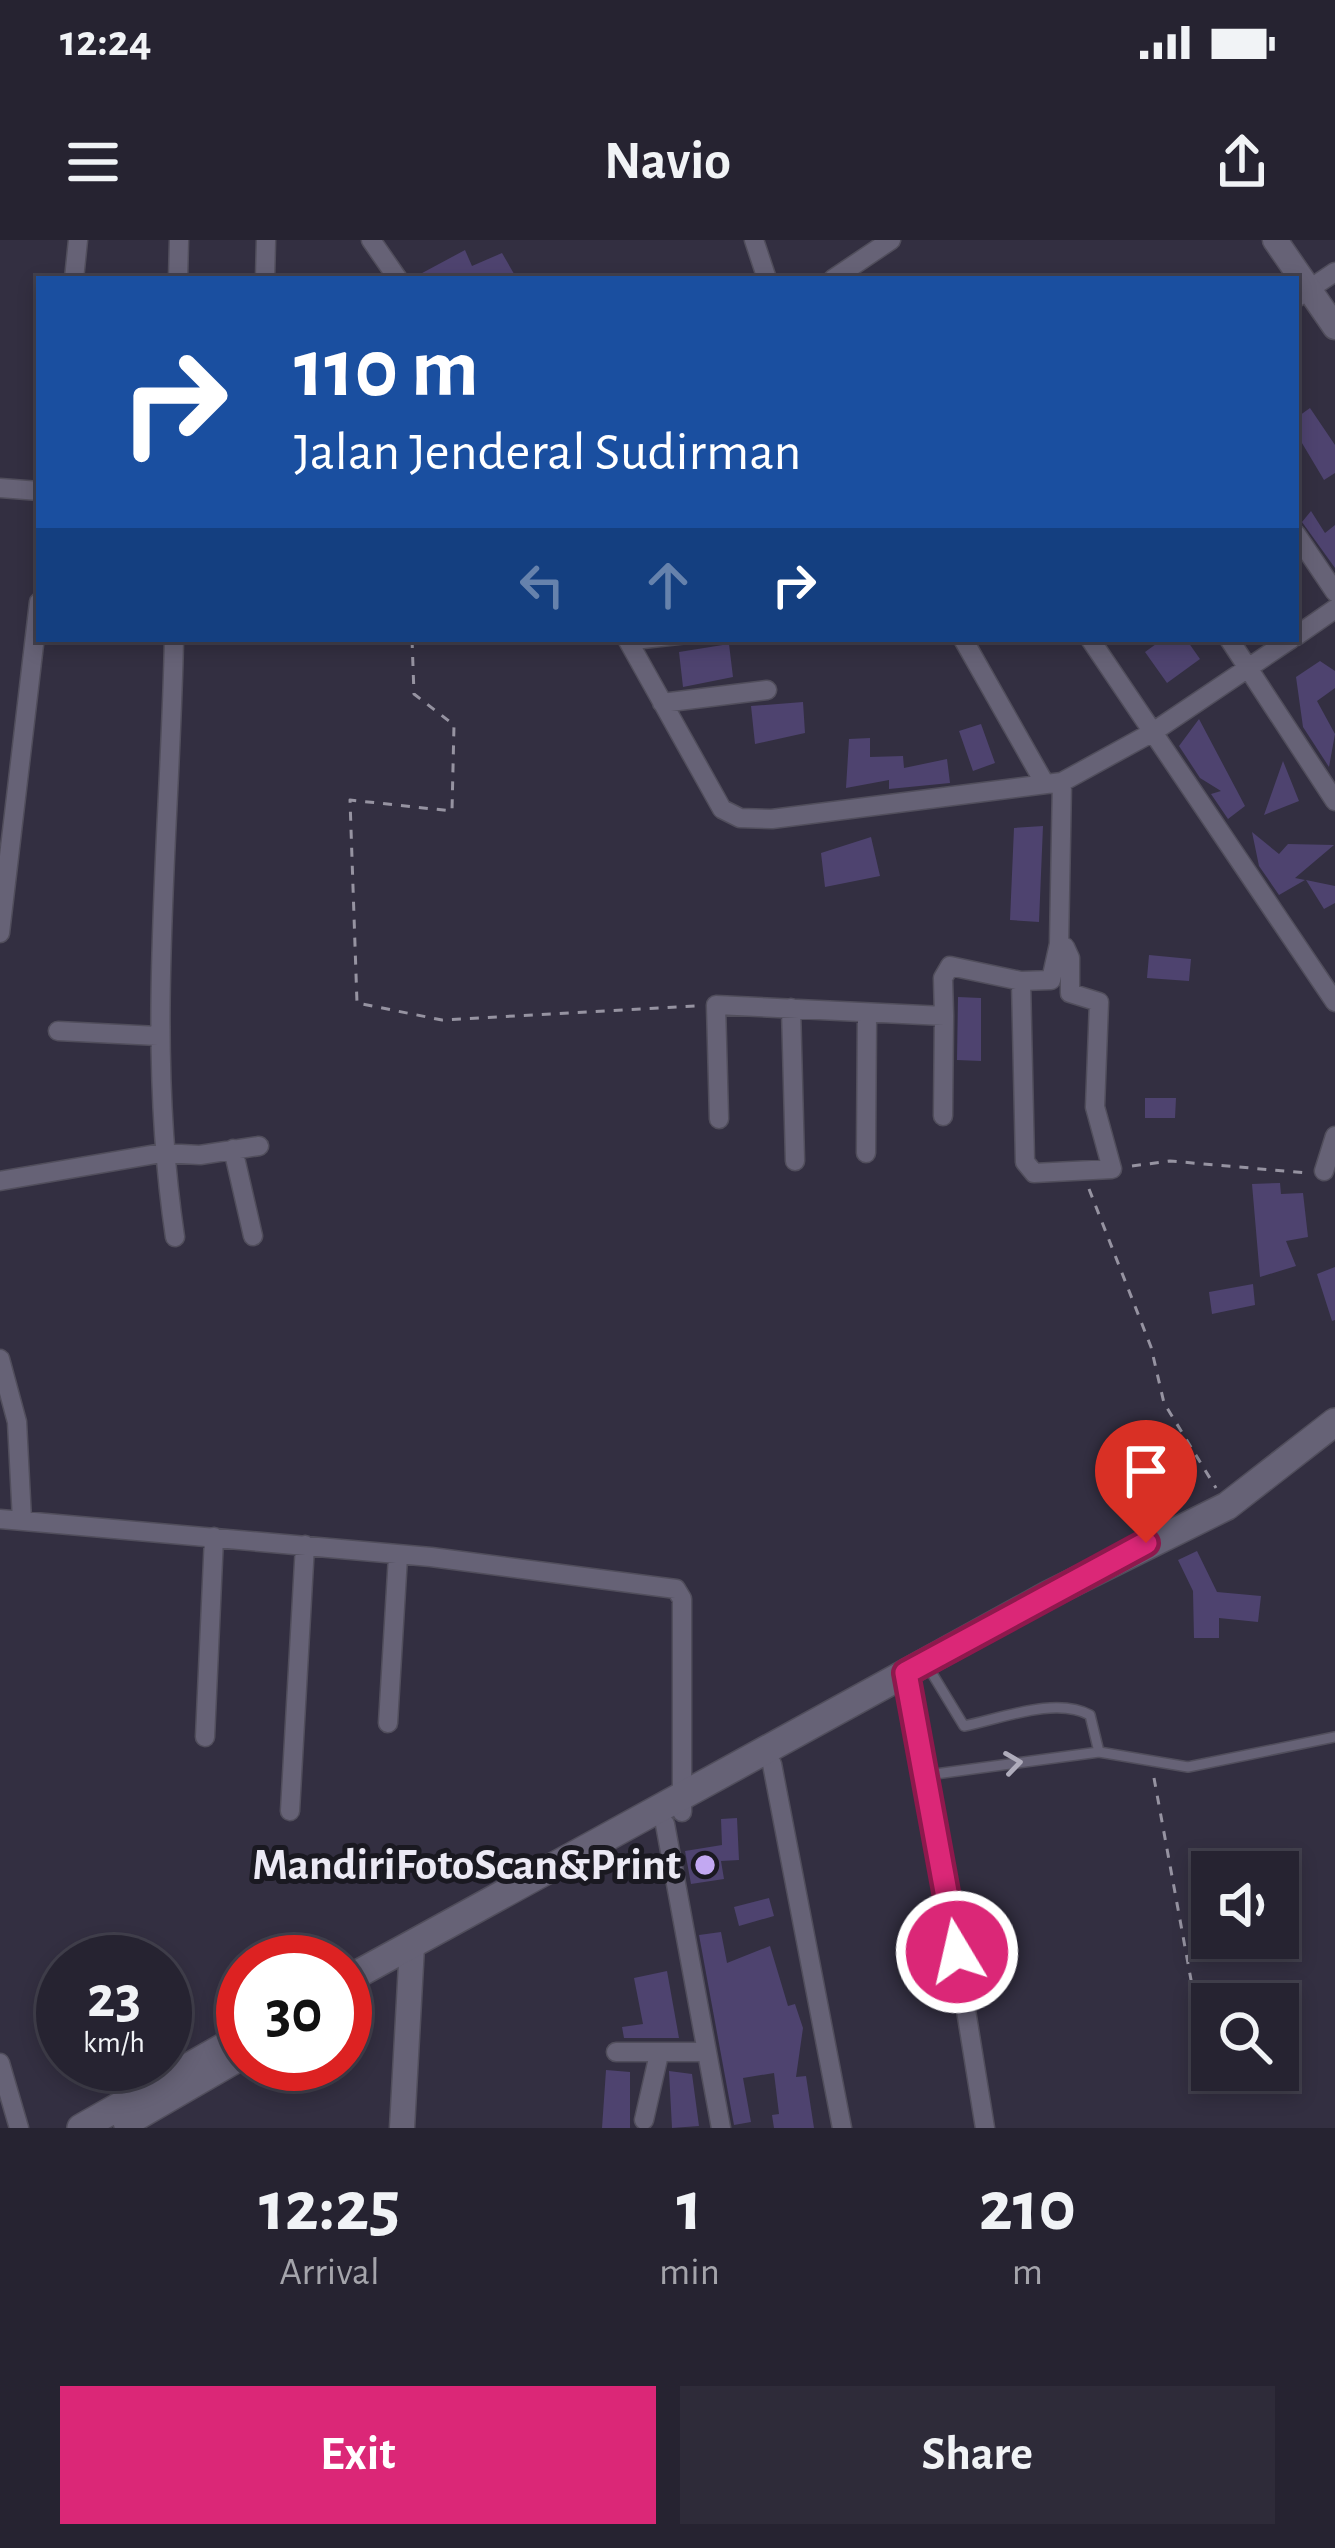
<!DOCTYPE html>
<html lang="en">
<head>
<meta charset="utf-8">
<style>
	body { margin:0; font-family:"Alegreya Sans",sans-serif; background:#2e2b39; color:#f1f3f6; height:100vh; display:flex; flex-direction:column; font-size:45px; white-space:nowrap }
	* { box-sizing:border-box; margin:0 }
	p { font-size:39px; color:#a4a4ab }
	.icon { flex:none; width:66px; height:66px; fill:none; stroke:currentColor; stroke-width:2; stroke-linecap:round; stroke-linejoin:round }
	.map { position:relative; height:1888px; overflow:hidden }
	.details { display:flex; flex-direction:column; background:#262331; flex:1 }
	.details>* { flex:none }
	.top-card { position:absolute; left:36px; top:36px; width:1263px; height:366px; border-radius:0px; box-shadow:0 6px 18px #0003,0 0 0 3px #42404d; background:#1a4fa0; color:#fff; overflow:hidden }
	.controls { position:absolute; left:1191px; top:1611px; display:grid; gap:24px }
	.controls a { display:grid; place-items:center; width:108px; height:108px; border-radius:0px; background:#262331; box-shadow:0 6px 18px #0003,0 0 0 3px #42404d; font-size:60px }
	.speed { position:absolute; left:36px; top:1695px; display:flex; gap:24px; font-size:60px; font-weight:700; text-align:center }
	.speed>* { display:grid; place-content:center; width:156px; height:156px; border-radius:50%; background:#262331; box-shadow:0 6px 18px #0003,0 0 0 3px #42404d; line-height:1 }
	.speed small { font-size:30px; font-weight:400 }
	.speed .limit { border:18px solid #d22; background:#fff; color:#111 }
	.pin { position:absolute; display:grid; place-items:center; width:102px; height:102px; color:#fff; margin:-123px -51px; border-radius:50% 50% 50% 0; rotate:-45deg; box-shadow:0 0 12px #0007 }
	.pin .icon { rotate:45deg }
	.me { position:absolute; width:132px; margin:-66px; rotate:351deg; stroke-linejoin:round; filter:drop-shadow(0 0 9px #0008) }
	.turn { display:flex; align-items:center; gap:42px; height:252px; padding:0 60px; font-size:54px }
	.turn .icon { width:156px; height:156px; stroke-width:2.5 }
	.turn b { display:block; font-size:84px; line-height:102px }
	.lanes { display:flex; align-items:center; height:114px; padding:0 60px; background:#0003; justify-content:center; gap:60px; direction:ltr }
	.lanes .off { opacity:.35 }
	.eta { display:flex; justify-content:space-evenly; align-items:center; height:204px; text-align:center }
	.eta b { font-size:72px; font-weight:700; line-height:84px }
	.action { display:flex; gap:24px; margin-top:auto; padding:24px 60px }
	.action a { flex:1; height:138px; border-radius:0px; background:#db2777; color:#fff; font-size:48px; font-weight:700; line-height:138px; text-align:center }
	.action a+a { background:#2e2b39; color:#f1f3f6 }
	.status { display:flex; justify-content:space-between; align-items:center; height:84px; padding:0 60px; background:#262331; direction:ltr }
	.status svg { height:33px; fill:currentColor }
	header { display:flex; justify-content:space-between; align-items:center; height:156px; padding:0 60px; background:#262331; font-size:54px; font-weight:700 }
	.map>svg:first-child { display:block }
	.building { fill:#4e436f }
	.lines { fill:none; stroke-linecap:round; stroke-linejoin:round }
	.service-casing { stroke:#514e5c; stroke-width:12 }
	.minor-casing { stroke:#514e5c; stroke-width:21 }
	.tertiary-casing { stroke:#514e5c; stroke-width:27 }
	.secondary-casing { stroke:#514e5c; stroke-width:30 }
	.path { stroke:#9693a1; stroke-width:3; stroke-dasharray:9 9; stroke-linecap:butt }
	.service { stroke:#666276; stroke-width:9 }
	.minor { stroke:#666276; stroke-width:18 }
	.tertiary { stroke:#666276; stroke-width:24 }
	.secondary { stroke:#666276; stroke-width:27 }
	.oneway { stroke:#afacbb }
	.route-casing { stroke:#8e194d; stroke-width:30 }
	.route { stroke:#db2777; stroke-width:21 }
	.poi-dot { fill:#c2a8f2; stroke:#1a1921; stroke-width:4.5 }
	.labels { text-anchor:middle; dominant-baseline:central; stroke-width:10; stroke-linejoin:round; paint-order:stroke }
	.poi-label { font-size:45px; font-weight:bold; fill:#ebe9f4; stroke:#1a1921; text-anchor:end }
</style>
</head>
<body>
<div class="status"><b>12:24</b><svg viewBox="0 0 49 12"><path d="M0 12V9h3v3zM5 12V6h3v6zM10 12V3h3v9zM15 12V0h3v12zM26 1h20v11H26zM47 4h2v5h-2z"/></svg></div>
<header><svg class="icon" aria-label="menu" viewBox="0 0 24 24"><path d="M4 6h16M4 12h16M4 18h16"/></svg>Navio<svg class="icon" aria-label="share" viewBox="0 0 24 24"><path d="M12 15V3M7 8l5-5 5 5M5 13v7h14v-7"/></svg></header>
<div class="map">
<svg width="1335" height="1888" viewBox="0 0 1335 1888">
	<rect width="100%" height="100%" fill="#332f41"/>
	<path class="building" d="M465,10L472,26L502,13L517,39H411Z
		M1310,168L1335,205V233L1324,240L1296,193V178Z
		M1311,271L1325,293L1335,285V328L1302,282Z
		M1163,399H1186L1200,419L1167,443L1145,412Z
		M729,404L733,437L683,447L679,412Z
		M1320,421L1335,431V448L1317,461L1335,494L1329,527L1303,487L1296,437Z
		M803,462L805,493L755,504L751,466Z
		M1199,479L1245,566L1228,579L1211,554L1221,551L1200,538L1179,506Z
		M981,484L995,523L973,531L959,491Z
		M870,498V517L903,516L904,528L947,519L950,543L889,549V540L846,548L849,499Z
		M1283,521L1299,561L1264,575Z
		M1043,586L1039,682L1010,680L1014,588Z
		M1252,592L1279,614L1288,604L1334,605L1295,638L1305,640L1279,655L1259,626Z
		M871,597L880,636L825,647L821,613Z
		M1306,640L1335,646V663L1324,669Z
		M1149,715L1191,719L1189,741L1147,738Z
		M958,757L981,758V821L957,820Z
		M1145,858H1176L1175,878H1145Z
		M1280,943L1281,954L1303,953L1308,997L1286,1001L1296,1026L1260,1037L1252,944Z
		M1335,1027V1080L1332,1081L1317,1034Z
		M1253,1044L1255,1065L1212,1074L1209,1052Z
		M1197,1311L1217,1352L1261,1356L1258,1382L1219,1378V1398H1194L1193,1351L1178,1320Z
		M737,1578L739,1620L721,1621L724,1639L691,1644L685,1611L722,1605L721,1579Z
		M769,1658L774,1676L739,1686L734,1667Z
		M721,1692L727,1723L770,1706L788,1766L795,1764L803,1788L796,1837L806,1836L814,1888H774L772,1875L779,1874L774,1833L743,1838L751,1882L734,1885L699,1695Z
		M667,1731L679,1798H624L622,1787L643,1784L634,1738Z
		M606,1830L630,1832V1888H602Z
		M669,1831L692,1834L699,1886L672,1888Z"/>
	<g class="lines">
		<g class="service-casing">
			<path id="service" d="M630,405L683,399
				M933,1435L964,1486C1000,1479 1056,1456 1090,1475L1099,1512
				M928,1535L1099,1512L1188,1527L1335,1497"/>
		</g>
		<g class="minor-casing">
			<path id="minor" d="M371,0L398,39
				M754,0L767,39
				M74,39L78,0
				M178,39L179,0
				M265,39L266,0
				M833,39L891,0
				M1296,58L1335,32
				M0,248L39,251
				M1296,294L1335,352
				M1296,396L1335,369
				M174,399C170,599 145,798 175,997
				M627,399L722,569L740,578L772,579L1062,542L1153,492L1291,399
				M963,399L1045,544
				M1090,399L1335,762
				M1229,399L1335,561
				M662,463L767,450
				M0,693L39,362
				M1021,741L1025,922L1034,933L1112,929L1095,867L1099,762L1070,753V718L1065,707
				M791,768L795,921
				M58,791L158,796
				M943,876L944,776
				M719,879L716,765L944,776L943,738L950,726L1021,741L1051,740L1059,704L1062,542
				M233,909L253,996
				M866,913L867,774
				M1324,931L1335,896
				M0,941L162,913L200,915L259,906
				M0,1119L17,1182L22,1280
				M0,1279L431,1317L676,1349L682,1359V1572
				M906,1433L928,1535L985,1888
				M388,1483L398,1316
				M205,1497L214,1297
				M772,1524L842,1888
				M290,1571L305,1305
				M665,1584L721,1888
				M616,1812H706
				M0,1823L19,1888
				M644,1880L659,1814"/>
		</g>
		<g class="tertiary-casing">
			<path id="tertiary" d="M1275,0L1335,87
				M402,1888L412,1706"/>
		</g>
		<g class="secondary-casing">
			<path id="secondary" d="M345,1741L1048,1355L1227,1266L1335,1182
				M127,1882L234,1820
				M81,1888L243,1796"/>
		</g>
		<path class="path" d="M412,399L414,454L454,485L452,571L350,560L357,763L442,780L696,766
			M1132,926L1170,921L1307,933
			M1089,949L1151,1107L1164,1163L1216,1248
			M1154,1538L1198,1778L1205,1789L1212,1788"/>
		<use href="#service" class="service"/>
		<use href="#minor" class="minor"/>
		<use href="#tertiary" class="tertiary"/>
		<use href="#secondary" class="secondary"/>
	</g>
	<defs><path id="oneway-chevron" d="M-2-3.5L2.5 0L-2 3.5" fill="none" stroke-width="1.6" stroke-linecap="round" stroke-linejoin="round" transform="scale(3)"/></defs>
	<use class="oneway" href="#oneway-chevron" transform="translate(1013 1523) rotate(-8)"/>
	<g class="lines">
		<g class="route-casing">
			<path id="route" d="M957,1712L906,1433L1146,1303"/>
		</g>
		<use href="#route" class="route"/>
	</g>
	<circle class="poi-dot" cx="705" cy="1625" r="12"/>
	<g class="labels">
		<g class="poi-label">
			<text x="681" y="1625">MandiriFotoScan&amp;Print</text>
		</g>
	</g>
</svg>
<div class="controls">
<a><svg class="icon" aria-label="sound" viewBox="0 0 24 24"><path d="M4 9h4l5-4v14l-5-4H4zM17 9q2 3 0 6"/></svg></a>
<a><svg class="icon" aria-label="search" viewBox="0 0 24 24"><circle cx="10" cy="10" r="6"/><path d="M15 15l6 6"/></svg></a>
</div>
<div class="speed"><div>23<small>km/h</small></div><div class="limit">30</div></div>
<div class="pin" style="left:1146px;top:1303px;background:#d93025"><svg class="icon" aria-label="arrive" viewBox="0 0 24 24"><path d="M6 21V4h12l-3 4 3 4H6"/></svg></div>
<svg class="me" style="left:957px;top:1712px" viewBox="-20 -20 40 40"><circle r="17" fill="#db2777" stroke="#fff" stroke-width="3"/><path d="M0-11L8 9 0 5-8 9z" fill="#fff"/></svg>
<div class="top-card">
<div class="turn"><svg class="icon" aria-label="right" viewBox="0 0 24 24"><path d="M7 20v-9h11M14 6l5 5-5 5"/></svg><div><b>110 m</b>Jalan Jenderal Sudirman</div></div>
<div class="lanes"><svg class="icon off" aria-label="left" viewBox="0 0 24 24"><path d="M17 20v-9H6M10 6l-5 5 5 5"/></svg><svg class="icon off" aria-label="ahead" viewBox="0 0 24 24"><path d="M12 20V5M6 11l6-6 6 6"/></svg><svg class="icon" aria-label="right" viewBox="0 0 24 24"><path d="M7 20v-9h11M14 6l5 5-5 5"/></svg></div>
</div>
</div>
<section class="details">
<div class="eta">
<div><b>12:25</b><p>Arrival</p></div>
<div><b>1</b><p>min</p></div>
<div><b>210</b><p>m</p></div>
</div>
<div class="action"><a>Exit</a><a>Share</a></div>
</section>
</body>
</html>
